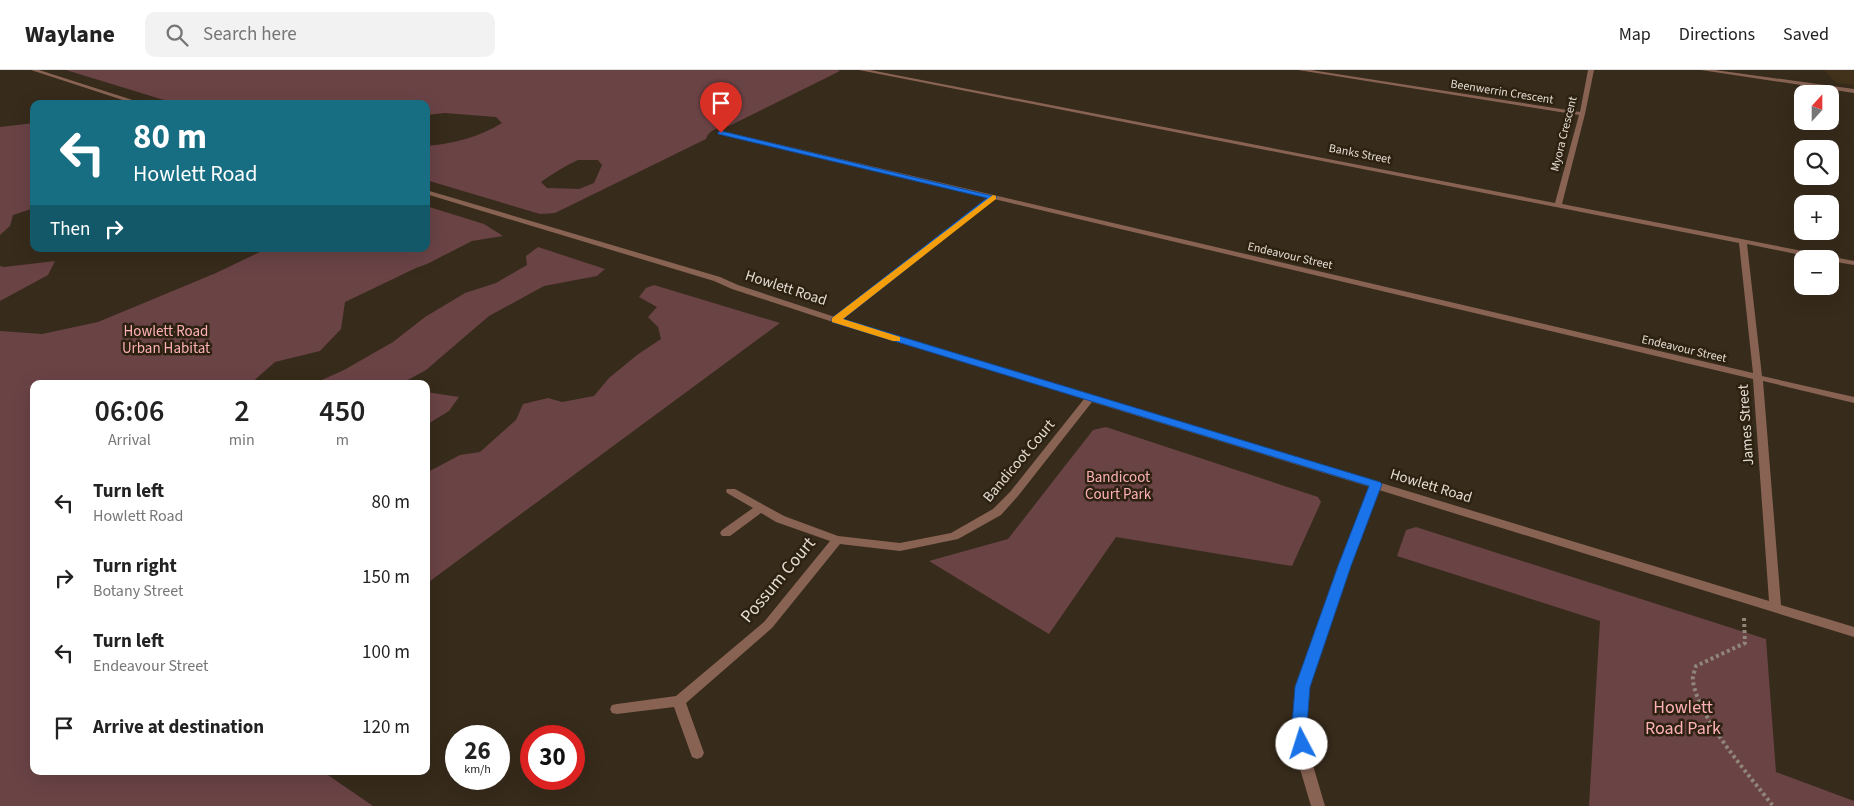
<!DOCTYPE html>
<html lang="en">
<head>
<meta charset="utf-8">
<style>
	body { margin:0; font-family:"Source Sans 3",sans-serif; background:#f2f2f2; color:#222; height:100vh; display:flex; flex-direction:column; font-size:19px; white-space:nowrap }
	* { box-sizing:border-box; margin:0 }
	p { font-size:16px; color:#767676 }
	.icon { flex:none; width:28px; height:28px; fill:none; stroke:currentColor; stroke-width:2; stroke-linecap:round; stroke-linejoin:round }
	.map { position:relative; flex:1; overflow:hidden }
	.sheet { position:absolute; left:30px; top:310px; width:400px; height:395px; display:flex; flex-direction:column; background:#fff; border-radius:10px; box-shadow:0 5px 20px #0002 }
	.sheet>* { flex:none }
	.banner { position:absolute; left:30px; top:30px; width:400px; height:152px; border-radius:10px; box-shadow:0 5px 20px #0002; background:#176e83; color:#fff; overflow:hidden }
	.needle { width:32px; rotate:21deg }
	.tools { position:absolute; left:1794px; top:15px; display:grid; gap:10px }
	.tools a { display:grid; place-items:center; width:45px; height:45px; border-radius:10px; background:#fff; box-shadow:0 5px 20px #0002; font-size:25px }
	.speed { position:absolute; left:445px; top:655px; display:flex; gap:10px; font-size:25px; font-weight:700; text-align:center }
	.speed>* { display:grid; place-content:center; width:65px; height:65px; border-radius:50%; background:#fff; box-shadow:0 5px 20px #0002; line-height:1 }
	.speed small { font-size:12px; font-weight:400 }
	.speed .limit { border:8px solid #d22; background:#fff; color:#111 }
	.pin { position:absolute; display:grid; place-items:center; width:42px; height:42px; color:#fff; margin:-51px -21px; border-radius:50% 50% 50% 0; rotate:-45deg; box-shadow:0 0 5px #0007 }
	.pin .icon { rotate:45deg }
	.me { position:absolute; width:55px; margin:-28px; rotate:355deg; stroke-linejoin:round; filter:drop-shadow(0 0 4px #0008) }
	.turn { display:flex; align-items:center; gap:18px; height:105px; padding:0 20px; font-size:22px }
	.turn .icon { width:65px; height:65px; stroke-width:2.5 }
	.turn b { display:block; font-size:35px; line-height:42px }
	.then { display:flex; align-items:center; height:48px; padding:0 20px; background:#0003; gap:10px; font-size:19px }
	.eta { display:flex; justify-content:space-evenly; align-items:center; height:85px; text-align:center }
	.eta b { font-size:30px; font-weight:600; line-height:35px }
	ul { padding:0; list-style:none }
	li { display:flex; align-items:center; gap:15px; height:75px; padding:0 20px }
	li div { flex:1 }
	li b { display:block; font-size:19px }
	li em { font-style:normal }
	header { display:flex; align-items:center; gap:30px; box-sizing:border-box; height:70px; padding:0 25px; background:#fff; border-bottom:1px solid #e0e0e0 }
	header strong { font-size:24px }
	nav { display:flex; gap:28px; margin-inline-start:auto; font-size:18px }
	.search { width:350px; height:45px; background:#f2f2f2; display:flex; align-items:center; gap:12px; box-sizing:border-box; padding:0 18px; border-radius:10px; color:#767676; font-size:19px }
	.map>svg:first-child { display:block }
	.built { fill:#42321b }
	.green { fill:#6a4345; fill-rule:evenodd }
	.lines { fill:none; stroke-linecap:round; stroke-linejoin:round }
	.path { stroke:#908679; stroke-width:4; stroke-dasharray:3 3; stroke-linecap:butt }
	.street { fill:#886353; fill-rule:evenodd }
	.route { fill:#1a73e8; stroke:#114b97 }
	.slow { fill:#f59e0b }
	.labels { text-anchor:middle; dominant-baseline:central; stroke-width:5; stroke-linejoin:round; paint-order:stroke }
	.far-street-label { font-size:12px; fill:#e4dcd2; stroke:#2d2111 }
	.street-label { font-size:15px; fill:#e4dcd2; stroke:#2d2111 }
	.park-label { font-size:15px; fill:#feb2b7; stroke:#2d2111 }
	.near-street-label { font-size:18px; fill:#e4dcd2; stroke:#2d2111 }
	.near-park-label { font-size:18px; fill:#feb2b7; stroke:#2d2111 }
</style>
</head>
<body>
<header>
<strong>Waylane</strong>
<div class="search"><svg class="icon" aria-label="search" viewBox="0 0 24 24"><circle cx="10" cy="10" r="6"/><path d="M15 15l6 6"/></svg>Search here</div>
<nav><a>Map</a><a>Directions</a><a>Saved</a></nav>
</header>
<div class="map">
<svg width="1854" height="736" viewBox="0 0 1854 736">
	<rect width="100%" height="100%" fill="#372b1b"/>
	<path class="built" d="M1824,0H1854V15L1836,13Z"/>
	<path class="green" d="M66,0H837L840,1L729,56C720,57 709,59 706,69L555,143L540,144L426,110V76C453,74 479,67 502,53L496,47L445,43L426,45V34H177ZM578,90H598L602,95L594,113L579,119L547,118L541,112C552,104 565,96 578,90Z
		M34,53V138L13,145L10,156L0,165V57Z
		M426,136L484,154L503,166L472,171L427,194L416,198L345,232L341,259L320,281L275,292L250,314H34V701H322L373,736H0V261L42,264L98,252L216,203L266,179H426Z
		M538,177L605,199L597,206L544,216L489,246L426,300L406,311V314H313L344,300L393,272L425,247L465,223L496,213L527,195L526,186Z
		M55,191L48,205L0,231V196L4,197Z
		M654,215L780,253L426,514V403L460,385L480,382L516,350L523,334L548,328L562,332L594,326L609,308L637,285L661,269L658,257L648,247L657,237L639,227L646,218Z
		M426,322L459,327L449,341L426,355Z
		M1106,357L1318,427L1321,432L1292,496L1116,467L1049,564L929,491L1008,469L1093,360Z
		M1416,457L1766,569L1776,702L1854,731V736H1589L1600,551L1397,486L1406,460Z"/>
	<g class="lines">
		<path class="path" d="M1744,548L1745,573L1696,596C1695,601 1692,606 1693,611C1698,648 1750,706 1773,736"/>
		<path class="street" d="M31,0H39L145,34H135Z
			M859,0H870L1555,133L1579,45L1298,0H1311L1580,42L1588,0H1594L1585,44L1562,134L1854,191V195L1830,191V189H1820L1747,174L1762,306L1854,327V333L1763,311L1781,535L1854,557V567L1379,420L1350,496L1309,617L1307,655L1312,692L1325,736H1311L1298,692L1293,655L1295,617L1338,496L1370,417L1092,332L1018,426L1001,445L958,469L900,481L840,474L772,558L686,633L704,683L702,687L697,689L692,687L674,637L617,644L612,643L610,639L612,635L617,634L676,626L764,552L830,471L776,452L761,443L730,466H722L720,463L722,460L753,438L727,423L726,421L727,419H735L784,446L838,466L900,473L951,463L993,439L1010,422L1084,329L833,252L732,219L714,211L426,124V120L720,207L738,215L835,247L988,128L719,64V62L721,61L1753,303L1739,173ZM994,129L1753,309L1769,531L842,249Z
			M1701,0H1715L1854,19V23Z"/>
	</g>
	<path class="route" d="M721,61L997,127L843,249L1380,412L1382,414L1351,496L1310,617L1307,655L1310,674L1308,678L1302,680L1297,678L1292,655L1295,617L1338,496L1369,416L832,252V248L987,128L718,64V62Z"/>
	<path class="slow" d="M993,125L996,126V129L843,249L900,267V271H893L832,252V248Z"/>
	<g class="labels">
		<g class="far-street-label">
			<text transform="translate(1502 22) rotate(9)">Beenwerrin Crescent</text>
			<text transform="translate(1564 64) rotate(-76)">Myora Crescent</text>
			<text transform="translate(1360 84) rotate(11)">Banks Street</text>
			<text transform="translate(1290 186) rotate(13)">Endeavour Street</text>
			<text transform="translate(1684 279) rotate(13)">Endeavour Street</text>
		</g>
		<g class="street-label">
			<text transform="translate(786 218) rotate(18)">Howlett Road</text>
			<text transform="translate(1746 355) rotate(-94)">James Street</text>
			<text transform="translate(1019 391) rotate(-50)">Bandicoot Court</text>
			<text transform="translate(1431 416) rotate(17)">Howlett Road</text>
		</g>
		<g class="park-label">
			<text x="166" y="261">Howlett Road<tspan x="166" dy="17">Urban Habitat</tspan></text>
			<text x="1118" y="407">Bandicoot<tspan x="1118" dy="17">Court Park</tspan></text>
		</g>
		<g class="near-street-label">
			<text transform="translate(778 510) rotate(-50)">Possum Court</text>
		</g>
		<g class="near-park-label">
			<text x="1683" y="637">Howlett<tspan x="1683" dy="21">Road Park</tspan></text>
		</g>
	</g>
</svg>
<div class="tools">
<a><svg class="needle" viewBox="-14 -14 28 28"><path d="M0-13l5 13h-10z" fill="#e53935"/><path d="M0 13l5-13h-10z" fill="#767676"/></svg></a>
<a><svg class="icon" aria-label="search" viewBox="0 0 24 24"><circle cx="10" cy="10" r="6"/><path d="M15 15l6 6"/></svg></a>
<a>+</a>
<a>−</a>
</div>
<div class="speed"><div>26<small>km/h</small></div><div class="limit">30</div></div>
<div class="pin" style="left:721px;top:63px;background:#d93025"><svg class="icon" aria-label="arrive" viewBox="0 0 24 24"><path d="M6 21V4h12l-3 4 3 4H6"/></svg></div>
<svg class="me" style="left:1302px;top:674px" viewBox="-20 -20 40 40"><circle r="19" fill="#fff"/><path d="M0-13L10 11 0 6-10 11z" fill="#1a73e8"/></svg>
<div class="banner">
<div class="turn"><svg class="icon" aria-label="left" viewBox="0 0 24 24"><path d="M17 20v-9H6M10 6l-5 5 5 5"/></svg><div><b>80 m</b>Howlett Road</div></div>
<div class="then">Then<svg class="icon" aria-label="right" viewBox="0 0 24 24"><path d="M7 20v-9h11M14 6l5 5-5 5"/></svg></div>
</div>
<section class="sheet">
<div class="eta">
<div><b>06:06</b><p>Arrival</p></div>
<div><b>2</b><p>min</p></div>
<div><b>450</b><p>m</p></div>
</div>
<ul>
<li><svg class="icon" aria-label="left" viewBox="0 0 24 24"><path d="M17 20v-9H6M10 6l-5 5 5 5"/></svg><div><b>Turn left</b><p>Howlett Road</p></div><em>80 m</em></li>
<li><svg class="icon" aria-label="right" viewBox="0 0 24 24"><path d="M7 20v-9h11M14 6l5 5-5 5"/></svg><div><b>Turn right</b><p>Botany Street</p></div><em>150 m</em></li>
<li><svg class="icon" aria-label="left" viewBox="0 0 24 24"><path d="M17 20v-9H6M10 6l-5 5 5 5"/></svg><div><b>Turn left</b><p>Endeavour Street</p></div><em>100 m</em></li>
<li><svg class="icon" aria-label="arrive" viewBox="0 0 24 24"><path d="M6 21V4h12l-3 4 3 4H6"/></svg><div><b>Arrive at destination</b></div><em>120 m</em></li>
</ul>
</section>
</div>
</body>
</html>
